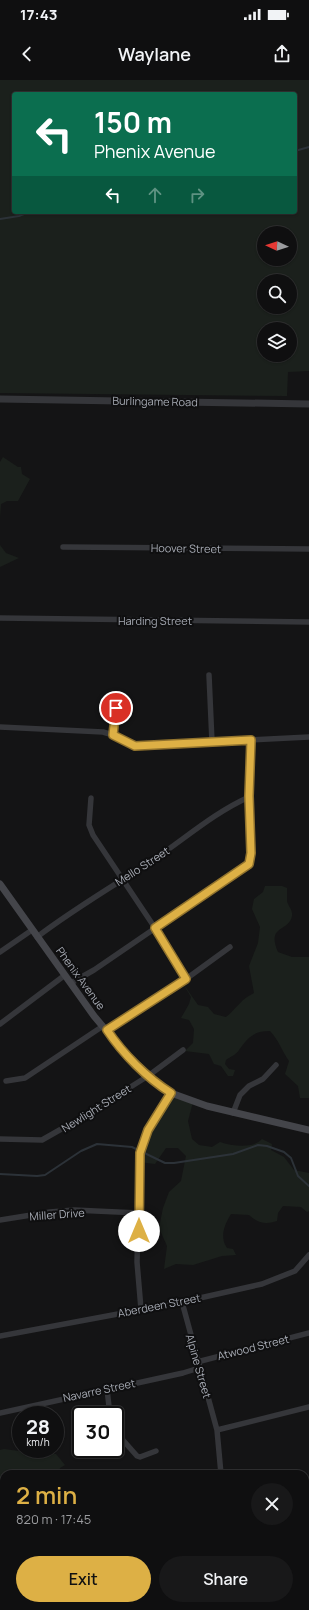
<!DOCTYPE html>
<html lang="en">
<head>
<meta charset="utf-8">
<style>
	body { margin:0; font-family:Manrope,sans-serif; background:#181819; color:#f1f3f6; height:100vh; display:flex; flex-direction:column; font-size:15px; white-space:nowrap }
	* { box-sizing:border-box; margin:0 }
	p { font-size:13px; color:#9b9c9f }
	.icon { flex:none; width:22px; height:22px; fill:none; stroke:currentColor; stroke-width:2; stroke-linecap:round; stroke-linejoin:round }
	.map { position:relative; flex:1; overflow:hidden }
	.panel { position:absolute; left:0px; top:1390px; width:309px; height:140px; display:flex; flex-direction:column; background:#0f0f10; border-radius:12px 12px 0 0; box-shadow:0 1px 3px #0004,0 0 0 1px #2f2f30 }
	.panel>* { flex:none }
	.guide { position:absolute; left:12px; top:12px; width:285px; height:122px; border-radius:4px; box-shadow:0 1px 3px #0004,0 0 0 1px #2f2f30; background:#0b6e4f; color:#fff; overflow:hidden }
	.needle { width:26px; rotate:274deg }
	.buttons { position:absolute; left:257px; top:146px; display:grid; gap:8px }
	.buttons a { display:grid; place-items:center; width:40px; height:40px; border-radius:50%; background:#0f0f10; box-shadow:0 1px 3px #0004,0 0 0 1px #2f2f30; font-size:20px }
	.speed { position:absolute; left:12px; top:1326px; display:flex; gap:8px; font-size:20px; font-weight:700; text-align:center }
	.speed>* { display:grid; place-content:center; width:52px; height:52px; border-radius:50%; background:#0f0f10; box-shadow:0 1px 3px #0004,0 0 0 1px #2f2f30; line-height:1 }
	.speed small { font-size:10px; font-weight:400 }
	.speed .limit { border:2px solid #111; border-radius:6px; background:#fff; color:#111 }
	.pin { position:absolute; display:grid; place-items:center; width:34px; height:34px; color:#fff; margin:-17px; border:2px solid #fff; border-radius:50%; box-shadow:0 1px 4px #0007 }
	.me { position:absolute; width:44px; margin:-22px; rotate:0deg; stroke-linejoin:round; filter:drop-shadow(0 0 3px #0008) }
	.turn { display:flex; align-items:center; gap:14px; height:84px; padding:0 16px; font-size:18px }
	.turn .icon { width:52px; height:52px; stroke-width:2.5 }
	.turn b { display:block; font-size:28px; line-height:34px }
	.lanes { display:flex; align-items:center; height:38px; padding:0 16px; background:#0003; justify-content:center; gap:20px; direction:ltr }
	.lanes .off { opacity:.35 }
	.round { display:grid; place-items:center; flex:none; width:42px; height:42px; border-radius:21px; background:#181819 }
	.head { display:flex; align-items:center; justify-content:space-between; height:68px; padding:0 16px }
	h1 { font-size:24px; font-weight:600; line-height:30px; color:#ddb045 }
	.action { display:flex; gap:8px; margin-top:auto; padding:8px 16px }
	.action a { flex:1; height:46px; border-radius:24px; background:#ddb045; color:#111; font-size:16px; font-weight:600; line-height:46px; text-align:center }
	.action a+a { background:#181819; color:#f1f3f6 }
	.status { display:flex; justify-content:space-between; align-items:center; height:28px; padding:0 20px; background:#0f0f10; direction:ltr }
	.status svg { height:11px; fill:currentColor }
	header { display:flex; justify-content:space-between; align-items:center; height:52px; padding:0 16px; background:#0f0f10; font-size:18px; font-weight:600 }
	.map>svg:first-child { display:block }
	.green { fill:#1b201c; fill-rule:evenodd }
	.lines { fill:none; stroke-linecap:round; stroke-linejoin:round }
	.stream { stroke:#2c3238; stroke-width:2 }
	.minor { stroke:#35363a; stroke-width:5.5 }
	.tertiary { stroke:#35363a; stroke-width:7 }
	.secondary { stroke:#44454a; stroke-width:7 }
	.route-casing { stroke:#90722d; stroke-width:10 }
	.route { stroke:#ddb045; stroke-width:7 }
	.labels { text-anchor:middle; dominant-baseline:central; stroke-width:4; stroke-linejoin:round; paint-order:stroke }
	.street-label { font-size:11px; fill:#a7abb4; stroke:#0f0f10 }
</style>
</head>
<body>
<div class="status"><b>17:43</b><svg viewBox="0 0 49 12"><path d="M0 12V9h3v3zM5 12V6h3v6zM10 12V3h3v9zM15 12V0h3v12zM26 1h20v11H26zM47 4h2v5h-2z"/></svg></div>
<header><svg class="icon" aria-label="back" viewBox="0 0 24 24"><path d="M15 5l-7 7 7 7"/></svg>Waylane<svg class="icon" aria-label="share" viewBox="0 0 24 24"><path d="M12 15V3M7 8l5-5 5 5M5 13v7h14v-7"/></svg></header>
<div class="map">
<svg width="309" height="1530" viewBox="0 0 309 1530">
	<rect width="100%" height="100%" fill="#141415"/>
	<path class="green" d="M0,0H309V291L288,292L287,316L0,313ZM14,14H295V132H14ZM264,153H290V179H264ZM264,201H290V227H264ZM264,249H290V275H264Z
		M3,377L18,387H21L22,394L30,399L18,421H7L1,424L0,438V382Z
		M0,465L6,473L19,478L0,487Z
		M265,806H282L287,808C287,813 287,817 287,821C288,826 293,830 292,836C289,852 266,845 278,872L292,877H309V1018H300L298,1006L285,994L289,981C282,971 278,959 270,951C254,951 248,957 239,970C237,974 230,977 226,980L225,984L229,989L235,990L233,996H228L221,986L214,984L209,974L185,971L193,963L194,949L189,940L181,938L189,924L191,917L182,902L198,925L208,927L214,934L226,937C237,928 241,919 254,913L249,886L258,863L260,847L252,829L254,819L263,812Z
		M169,1014L193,1022L188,1041L192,1059L199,1065L212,1067L220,1062C232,1066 253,1069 262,1059L272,1064L271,1070L284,1077L294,1090L309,1093V1131L307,1132L301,1127L283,1126L278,1133L277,1141C265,1145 258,1143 249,1135L231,1134C225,1144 219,1156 227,1168L233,1169L236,1175L222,1176L193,1185L176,1184L164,1189L167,1166L159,1148L163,1128L169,1112L181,1101L186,1076L178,1068H166L155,1084L139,1082V1071Z
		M4,1369L19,1371L23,1374H35L40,1372L56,1374L65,1385L60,1388L58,1394H4V1426L0,1423V1370Z"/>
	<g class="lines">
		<path class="stream" d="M295,71L309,67
			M0,139L19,136L29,132
			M0,1094L37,1096L45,1095L81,1071L97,1064L132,1067L165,1083H174L233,1074L258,1065L267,1066L284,1072L291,1078L298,1096L309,1106"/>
		<path class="minor" d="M63,467L309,469
			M0,538L309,542
			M209,595L212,662
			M0,647L103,652L113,655L135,666L309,657
			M113,655L117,617
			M91,718L89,745L93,755L155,848L186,899
			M37,857C71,831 108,809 144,786C179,764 211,734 249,717
			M0,872L32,850
			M71,903L94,890L249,784L251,773L249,717L251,660
			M0,944L65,895
			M107,950L186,899L230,867
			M6,1001L25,998L103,946
			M233,1033L240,1015L249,1006L263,999L276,985
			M0,1059L42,1060L86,1035L148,996L183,970
			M0,1140L50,1132L74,1130L139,1133
			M182,1222L217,1350L221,1394
			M141,1229L137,1182L140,1073L148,1050L171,1013
			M0,1256L182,1222L262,1204L295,1191L309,1175
			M197,1282L309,1253
			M107,1309L110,1335
			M0,1333L183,1293L199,1288
			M115,1347L122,1359L137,1376L140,1377L156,1371
			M217,1350L309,1327
			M305,1440H309
			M26,1526L30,1530
			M188,1526L189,1530
			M204,1530L236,1526"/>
		<path class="tertiary" d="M0,319L309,324"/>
		<path class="secondary" d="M0,804L94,936L126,974L161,1007L171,1013L207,1026L309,1050"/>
	</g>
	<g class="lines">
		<g class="route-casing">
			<path id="route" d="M116,628L113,655L135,666L251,660L249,716L251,773L249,784L155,848L186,899L107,950C123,974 147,998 171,1013L148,1050L140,1073L139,1151"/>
		</g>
		<use href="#route" class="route"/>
	</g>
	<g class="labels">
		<g class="street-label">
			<text transform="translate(155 321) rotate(1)">Burlingame Road</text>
			<text transform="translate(186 468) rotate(1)">Hoover Street</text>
			<text x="155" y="540">Harding Street</text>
			<text transform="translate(142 786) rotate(-33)">Mello Street</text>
			<text transform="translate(81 898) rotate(54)">Phenix Avenue</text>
			<text transform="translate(96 1028) rotate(-32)">Newlight Street</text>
			<text transform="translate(57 1134) rotate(-4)">Miller Drive</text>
			<text transform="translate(159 1225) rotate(-11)">Aberdeen Street</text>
			<text transform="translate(253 1267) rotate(-14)">Atwood Street</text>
			<text transform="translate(199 1286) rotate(74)">Alpine Street</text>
			<text transform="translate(99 1310) rotate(-12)">Navarre Street</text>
		</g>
	</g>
</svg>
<div class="buttons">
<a><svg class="needle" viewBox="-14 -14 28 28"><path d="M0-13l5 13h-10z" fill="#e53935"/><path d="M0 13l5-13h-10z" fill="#9b9c9f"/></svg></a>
<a><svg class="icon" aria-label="search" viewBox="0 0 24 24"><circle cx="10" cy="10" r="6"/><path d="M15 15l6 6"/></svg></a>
<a><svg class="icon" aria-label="layers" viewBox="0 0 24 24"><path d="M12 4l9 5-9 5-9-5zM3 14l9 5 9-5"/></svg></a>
</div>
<div class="speed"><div>28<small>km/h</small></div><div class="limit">30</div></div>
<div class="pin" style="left:116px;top:628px;background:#d93025"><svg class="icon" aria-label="arrive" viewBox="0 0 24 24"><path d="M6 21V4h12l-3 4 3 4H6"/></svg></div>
<svg class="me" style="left:139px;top:1151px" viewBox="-20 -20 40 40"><circle r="19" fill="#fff"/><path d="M0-13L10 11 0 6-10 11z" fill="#ddb045"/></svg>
<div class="guide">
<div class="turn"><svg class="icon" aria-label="left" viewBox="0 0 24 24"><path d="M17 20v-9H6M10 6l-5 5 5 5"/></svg><div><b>150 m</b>Phenix Avenue</div></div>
<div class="lanes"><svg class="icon" aria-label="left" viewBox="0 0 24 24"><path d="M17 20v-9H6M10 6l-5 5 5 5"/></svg><svg class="icon off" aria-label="ahead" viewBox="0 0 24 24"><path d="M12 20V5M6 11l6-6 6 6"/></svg><svg class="icon off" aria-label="right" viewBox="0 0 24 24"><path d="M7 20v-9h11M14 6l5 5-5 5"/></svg></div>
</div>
<section class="panel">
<div class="head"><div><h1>2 min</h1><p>820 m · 17:45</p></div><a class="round"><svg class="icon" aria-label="close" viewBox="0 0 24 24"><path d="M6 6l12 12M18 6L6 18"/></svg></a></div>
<div class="action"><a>Exit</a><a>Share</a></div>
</section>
</div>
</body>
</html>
